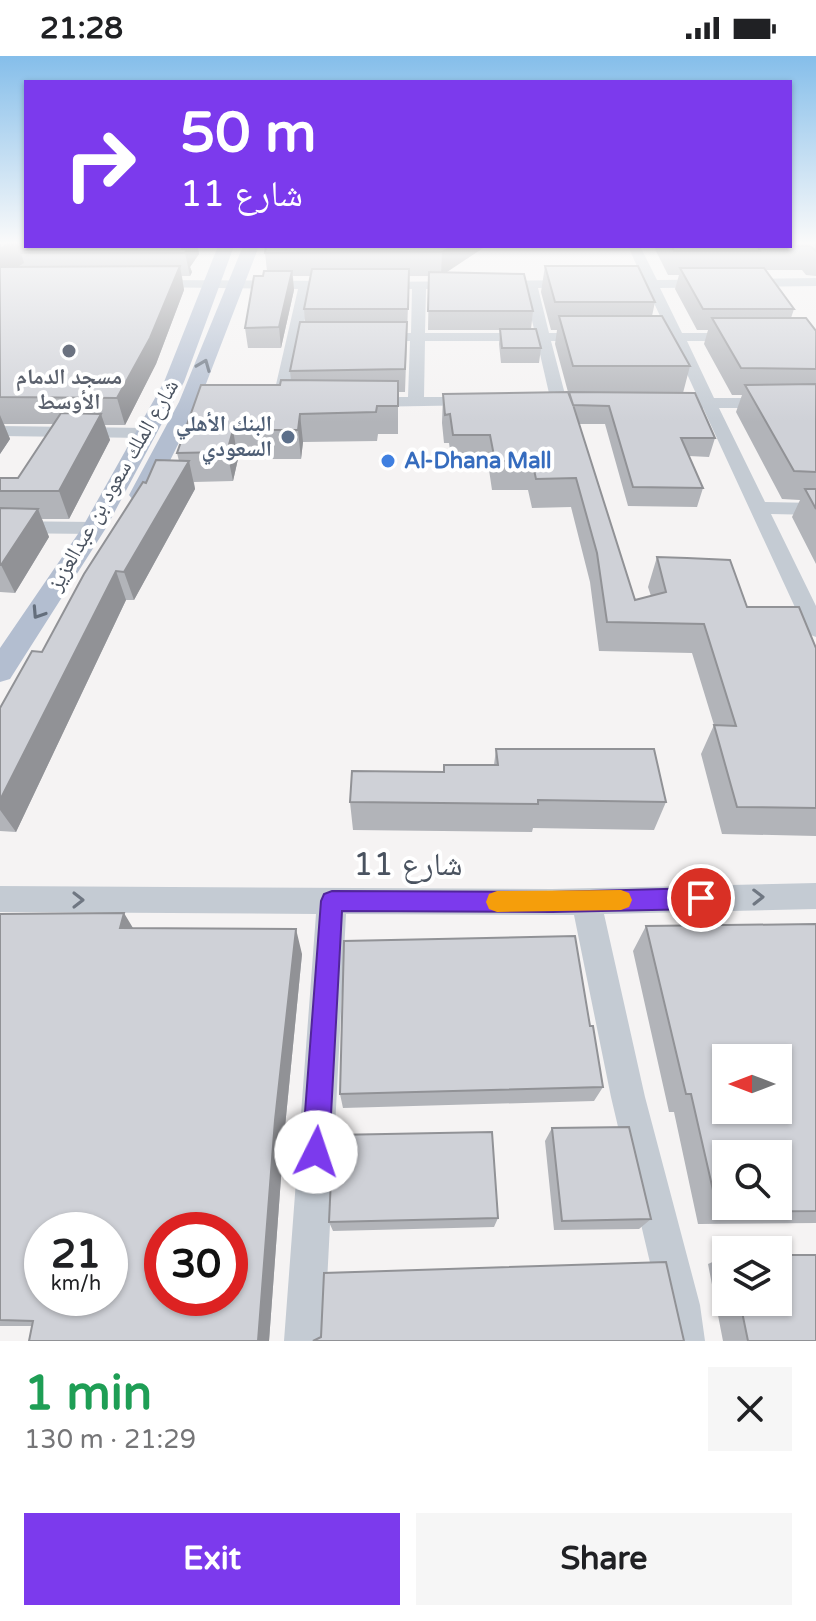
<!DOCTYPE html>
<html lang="en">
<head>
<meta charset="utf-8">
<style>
	body { margin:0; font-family:"Varela Round","Noto Naskh Arabic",sans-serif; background:#f6f6f6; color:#202124; height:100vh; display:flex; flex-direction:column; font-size:30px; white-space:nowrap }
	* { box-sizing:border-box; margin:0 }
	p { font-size:26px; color:#757577 }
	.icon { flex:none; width:44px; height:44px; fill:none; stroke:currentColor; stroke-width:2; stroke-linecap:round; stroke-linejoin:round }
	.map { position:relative; height:1285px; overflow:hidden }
	.sheet { display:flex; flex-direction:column; background:#fff; flex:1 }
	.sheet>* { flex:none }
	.top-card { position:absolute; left:24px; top:24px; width:768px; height:168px; border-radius:0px; box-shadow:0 2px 6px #0004; background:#7c3aed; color:#fff; overflow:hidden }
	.needle { width:52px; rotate:270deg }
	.buttons { position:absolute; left:712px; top:988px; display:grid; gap:16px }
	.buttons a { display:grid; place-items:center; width:80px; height:80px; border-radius:0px; background:#fff; box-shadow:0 2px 6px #0004; font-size:40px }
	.speed { position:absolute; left:24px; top:1156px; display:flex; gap:16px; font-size:40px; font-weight:700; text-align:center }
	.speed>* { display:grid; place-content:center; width:104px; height:104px; border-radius:50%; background:#fff; box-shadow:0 2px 6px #0004; line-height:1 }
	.speed small { font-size:20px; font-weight:400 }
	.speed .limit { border:12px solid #d22; background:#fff; color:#111 }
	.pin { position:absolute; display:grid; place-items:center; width:68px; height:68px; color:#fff; margin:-34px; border:4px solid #fff; border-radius:50%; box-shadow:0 2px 8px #0007 }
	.me { position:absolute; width:88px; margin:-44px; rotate:4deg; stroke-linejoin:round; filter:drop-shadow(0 0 6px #0008) }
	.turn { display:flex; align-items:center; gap:28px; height:168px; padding:0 24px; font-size:36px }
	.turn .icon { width:104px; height:104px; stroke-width:2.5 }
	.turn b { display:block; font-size:56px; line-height:68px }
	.round { display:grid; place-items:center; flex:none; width:84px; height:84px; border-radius:0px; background:#f6f6f6 }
	.headline { display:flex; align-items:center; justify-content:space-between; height:136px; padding:0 24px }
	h1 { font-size:48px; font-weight:700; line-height:60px; color:#1e9e55 }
	.primary-button { display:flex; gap:16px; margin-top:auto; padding:16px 24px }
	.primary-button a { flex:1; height:92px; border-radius:0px; background:#7c3aed; color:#fff; font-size:32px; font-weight:700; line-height:92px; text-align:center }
	.primary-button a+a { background:#f6f6f6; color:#202124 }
	.status { display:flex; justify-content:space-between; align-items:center; height:56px; padding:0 40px; background:#fff; direction:ltr }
	.status svg { height:22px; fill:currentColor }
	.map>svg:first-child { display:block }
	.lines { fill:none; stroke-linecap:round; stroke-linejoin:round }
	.minor { fill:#c4cbd3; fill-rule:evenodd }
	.major { fill:#b3bed0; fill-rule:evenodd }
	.wall { fill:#b2b4b9 }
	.shaded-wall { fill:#919296 }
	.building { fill:#cfd1d7; stroke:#919296; stroke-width:2; fill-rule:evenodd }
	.oneway { stroke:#646e7c }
	.oneway2 { stroke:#6f7782 }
	.route { fill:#7c3aed; stroke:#51269a; stroke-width:2 }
	.slow { fill:#f59e0b }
	.worship-dot { fill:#6b7280; stroke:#fff; stroke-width:3 }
	.service-dot { fill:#5c6f8a; stroke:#fff; stroke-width:3 }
	.shop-dot { fill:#3f7fe0; stroke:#fff; stroke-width:3 }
	.labels { text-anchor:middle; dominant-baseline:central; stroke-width:8; stroke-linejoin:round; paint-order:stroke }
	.far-worship-label { font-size:22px; font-weight:bold; fill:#5b616d; stroke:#fff }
	.far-service-label { font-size:22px; font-weight:bold; fill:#4e5e75; stroke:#fff; text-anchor:end }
	.far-shop-label { font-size:22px; font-weight:bold; fill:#366cbe; stroke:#fff; text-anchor:start }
	.far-street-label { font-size:22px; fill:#4a5360; stroke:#fff }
	.near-street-label { font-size:32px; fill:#4a5360; stroke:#fff }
</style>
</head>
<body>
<div class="status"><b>21:28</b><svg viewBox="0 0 49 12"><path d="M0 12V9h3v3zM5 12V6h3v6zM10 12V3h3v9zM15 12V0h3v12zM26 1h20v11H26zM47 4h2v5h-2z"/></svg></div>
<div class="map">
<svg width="816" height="1285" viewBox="0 0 816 1285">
	<rect width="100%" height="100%" fill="#f5f3f3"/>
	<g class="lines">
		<path class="minor" d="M628,190H640L657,224L816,222V230L660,232L682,277H738L745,281L738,285H687L714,342H816V352H719L765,446L816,447V459L771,458L816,550V581L808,578L805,573L703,352H667L659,347L667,342H698L672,285H642L635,281L642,277H668L647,232H614L607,228L614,224H643Z
			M150,224L342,225L349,229L342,233H311L288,346L280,351L272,346L298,233L145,231L143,228Z
			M574,224L579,225V231L538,232L549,277H586L593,281L586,285H551L567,346L565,349L559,351L551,346L537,285H425L424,341H474L482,346L480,349L367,351L359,346L367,341H408L410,285H374L367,281L374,277H411L412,233H378L373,232V226ZM524,232L535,277H425L426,233Z
			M0,370L147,372L156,377L147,382L0,380Z
			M0,465L94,466L104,472L94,478L0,477Z
			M816,827V853L604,858L645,1041L700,1249L705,1285H665L660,1249L611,1041L574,859L346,858L324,1285H284L316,858L0,856V830L552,833Z"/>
		<path class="major" d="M218,190H234L184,326L106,472L10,623L0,626V592L82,472L164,326Z
			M243,190H259L199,346L153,439L149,444H133L129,439L179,346Z"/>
	</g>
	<path class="wall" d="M0,186L199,198L190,211L192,216L190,220H182L184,234L156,308L125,369H105L110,384L69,463H42L49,481L15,537L0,536V422H18L53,368H4L10,383L0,398Z
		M816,186V220L806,219L802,214H765L794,253L791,262L816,275V508L792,461L800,444L782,443L736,356L742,339H732L704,288L708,274H697L675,233L679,219H668L655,193L656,190H790Z
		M266,190H486L446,216L533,255L531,273L541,292L539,307H501L499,288L500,274H428L429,220H409L405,336H398V378H378L377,385L303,386L301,403H238L233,425L194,426L195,433L134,544H126L16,776L0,775V652L42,596L146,427L179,405L177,397L280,329L291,324L290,315L305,266L304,253L310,220H293L294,234L281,292H248L245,272L263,220L267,215L265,197Z
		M545,210L655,246L652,260L690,310L683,337L715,382L709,401L689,400L703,432L697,451L628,450L605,368H579L635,544L651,540L648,531L657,501L747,551L816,592V780L722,778L701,698L714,669L692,597L599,595L590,526L571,451L532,452L528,434H492L488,407L452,408L449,387H444L442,367L443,338L568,336L555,288L557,274H551L541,236Z
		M496,693L666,746L654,774L533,772L532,776L353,774L350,746L443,716L444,709H494Z
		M0,858L133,872L302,898L284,1081L269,1285H29L32,1270H0Z
		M816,868V1167L698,1168L674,1056H669L633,895L646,870Z
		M590,970L603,1031L594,1045L343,1052L340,1038Z
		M552,1072L651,1163L639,1173L554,1174L545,1085Z
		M498,1162L494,1171L333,1175L329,1166Z
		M726,1200V1246H778L816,1285H723L708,1208Z"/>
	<path class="shaded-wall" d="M11,186H26V190H49L21,197L24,207L0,222V193Z
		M184,190H198L199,198L190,211L192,216L190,220L185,197L182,193Z
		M452,190H486L441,220L442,196Z
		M180,210L184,234L156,308L125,369L117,342Z
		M292,215L294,234L281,292L279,271Z
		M101,358L110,384L69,463L59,435Z
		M300,358L303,386L301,403L298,374Z
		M0,359L10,383L0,398Z
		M233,374L238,403L233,425L227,396Z
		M189,405L195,433L134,544L124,516Z
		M38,453L49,481L15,537L1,509Z
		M116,515L126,544L16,776L0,754V744Z
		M124,857L139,882L120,872Z
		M296,873L302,898L284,1081L269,1285H258L275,1064Z"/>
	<path class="building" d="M0,186H11L0,193Z
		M790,186H816V195L810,190H790Z
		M32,190H184L182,193H187L185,197H21Z
		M266,190H452L442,196L265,197Z
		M672,190H757L760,195H674Z
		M180,210L150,282L117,342L0,341V211Z
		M545,210H638L655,246H555Z
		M680,212H764L794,253H703Z
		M312,213H409L408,253H304Z
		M264,215H292L279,271L245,272L254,220H263Z
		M429,216L524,218L533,255H428Z
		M559,260H662L690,310H573Z
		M712,262H806L816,275V313L741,312Z
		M300,266H407L405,313L290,315Z
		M500,273H536L541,292H502Z
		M281,324L398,325V350H377L376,356L300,358L298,374H233L227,396L177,397L201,329H280Z
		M816,328V416L794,415L745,329Z
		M568,336L695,337L715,382H681L703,432L633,431L609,350L573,349Z
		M569,336L635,544L666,536L657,501L687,502L730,504L747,551H799L816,592V752L737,751L714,669L736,670L704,568L607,566L597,497L576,422L536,423L532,405H495L490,379H453L450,358L445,359L443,338Z
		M61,357L101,358L59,435H0V422H18Z
		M156,404L189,405L124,516L116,515L0,744V652L32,595L42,596L84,518L143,426L146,427Z
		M805,433H816V453Z
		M0,452L38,453L1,509H0Z
		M496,693H654L666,746L538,744V748L350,746L352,715L444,716V709H498Z
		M124,857L120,872L296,873L275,1064L258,1285H29L33,1265L0,1264V858ZM42,1174H110V1242H42ZM162,1174H230V1242H162Z
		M816,868V1155L718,1156L691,1038H686L646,870ZM726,1002H778V1054H726ZM726,1098H778V1150H726Z
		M575,880L590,970H593L603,1031L340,1038L344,885Z
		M629,1071L651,1163L562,1165L552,1072Z
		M492,1076L498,1162L329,1166L333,1079Z
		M778,1199H816V1285H748L740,1246H778Z
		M666,1206L684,1285H313L321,1281L324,1217Z"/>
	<defs><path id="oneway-chevron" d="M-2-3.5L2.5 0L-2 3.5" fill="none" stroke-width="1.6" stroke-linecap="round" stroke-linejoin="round" transform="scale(2)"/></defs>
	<g class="oneway">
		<use href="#oneway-chevron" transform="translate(204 309) rotate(-68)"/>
		<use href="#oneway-chevron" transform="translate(38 557) rotate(123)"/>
	</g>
	<g class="oneway2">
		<use href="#oneway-chevron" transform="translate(758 841) rotate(-1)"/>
		<use href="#oneway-chevron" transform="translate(78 844)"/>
	</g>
	<linearGradient id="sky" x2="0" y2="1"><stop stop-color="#85beea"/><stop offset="0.51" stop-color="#fafafa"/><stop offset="1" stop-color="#fafafa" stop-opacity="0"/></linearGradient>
	<rect width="816" height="366" fill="url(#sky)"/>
	<path class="route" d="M701,832L709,835L712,842L709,850L701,853L552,856L342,855L329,1096L325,1106L316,1110L306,1106L302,1096L321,845L324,838L332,835L552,836Z"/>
	<path class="slow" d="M621,834L629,837L632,844L629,851L621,854L497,856L489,853L486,846L489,838L497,835Z"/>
	<circle class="worship-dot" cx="69" cy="295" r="8"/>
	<circle class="service-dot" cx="288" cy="381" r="8"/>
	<circle class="shop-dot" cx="388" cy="405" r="8"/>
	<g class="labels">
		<g class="far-worship-label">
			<text x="69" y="321">مسجد الدمام<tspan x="69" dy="25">الأوسط</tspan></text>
		</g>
		<g class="far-service-label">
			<text x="272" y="368">البنك الأهلي<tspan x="272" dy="25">السعودي</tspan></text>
		</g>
		<g class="far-shop-label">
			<text x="404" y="405">Al-Dhana Mall</text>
		</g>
		<g class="far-street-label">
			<text transform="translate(113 429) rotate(-60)">شارع الملك سعود بن عبدالعزيز</text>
		</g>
		<g class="near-street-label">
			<text x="408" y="809">شارع 11</text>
		</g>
	</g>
</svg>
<div class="buttons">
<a><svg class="needle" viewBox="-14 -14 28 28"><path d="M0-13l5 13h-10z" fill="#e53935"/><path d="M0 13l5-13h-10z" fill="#757577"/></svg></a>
<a><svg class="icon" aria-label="search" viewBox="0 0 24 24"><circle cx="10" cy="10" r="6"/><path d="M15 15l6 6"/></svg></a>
<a><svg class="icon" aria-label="layers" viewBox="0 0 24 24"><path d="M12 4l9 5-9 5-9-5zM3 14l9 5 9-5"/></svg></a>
</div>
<div class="speed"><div>21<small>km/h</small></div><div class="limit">30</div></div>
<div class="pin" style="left:701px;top:842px;background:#d93025"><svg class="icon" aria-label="arrive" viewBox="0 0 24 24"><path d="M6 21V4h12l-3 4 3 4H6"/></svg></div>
<svg class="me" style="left:316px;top:1096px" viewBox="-20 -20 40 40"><circle r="19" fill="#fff"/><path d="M0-13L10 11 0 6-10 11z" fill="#7c3aed"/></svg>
<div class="top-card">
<div class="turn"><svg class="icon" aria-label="right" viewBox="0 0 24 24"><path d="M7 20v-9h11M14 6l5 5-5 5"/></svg><div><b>50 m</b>شارع 11</div></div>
</div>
</div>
<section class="sheet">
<div class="headline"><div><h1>1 min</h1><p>130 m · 21:29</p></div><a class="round"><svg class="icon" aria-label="close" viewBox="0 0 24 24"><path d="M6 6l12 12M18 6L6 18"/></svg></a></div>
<div class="primary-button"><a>Exit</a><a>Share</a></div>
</section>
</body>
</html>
